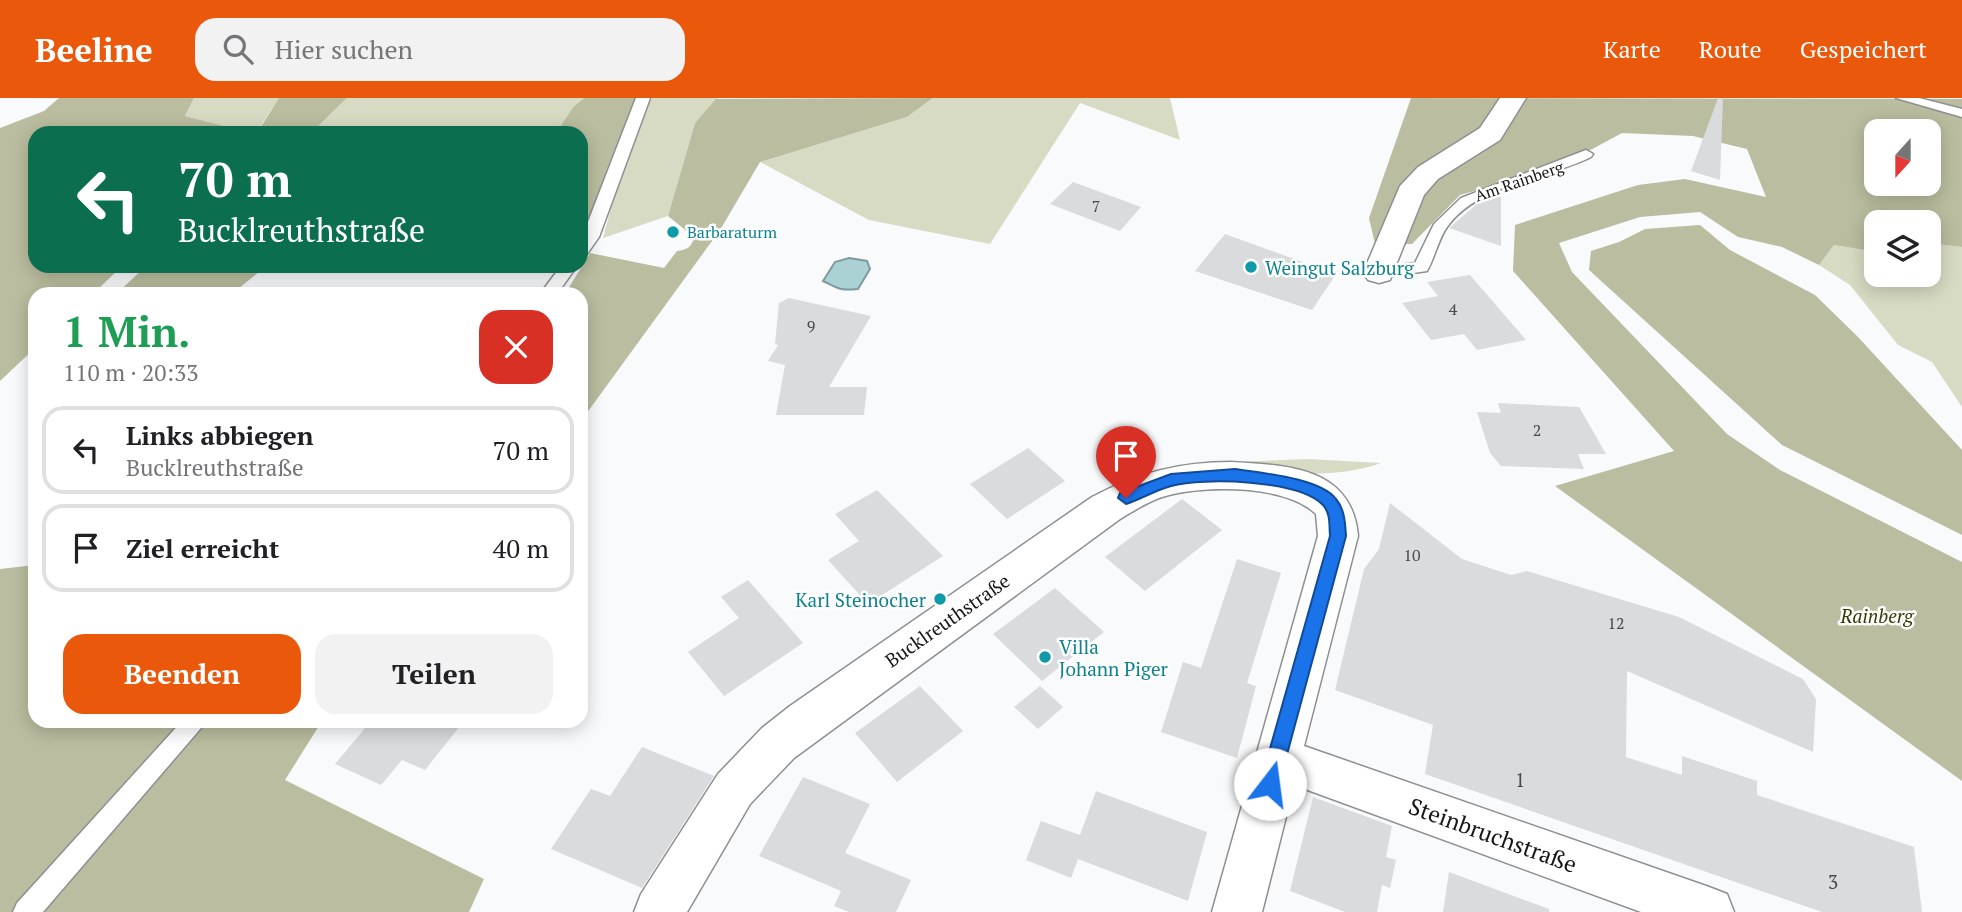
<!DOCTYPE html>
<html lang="de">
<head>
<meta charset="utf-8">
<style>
	body { margin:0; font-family:"PT Serif",serif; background:#f2f2f2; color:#202124; height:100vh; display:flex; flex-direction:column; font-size:26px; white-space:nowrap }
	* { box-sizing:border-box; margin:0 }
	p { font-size:23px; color:#757577 }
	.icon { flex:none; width:38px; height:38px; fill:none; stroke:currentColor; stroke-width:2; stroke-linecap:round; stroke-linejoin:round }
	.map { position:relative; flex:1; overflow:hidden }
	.details { position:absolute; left:28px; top:189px; width:560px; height:441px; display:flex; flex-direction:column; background:#fff; border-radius:21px; box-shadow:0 4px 18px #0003 }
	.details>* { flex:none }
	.guide { position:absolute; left:28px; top:28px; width:560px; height:147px; border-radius:21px; box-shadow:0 4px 18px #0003; background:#0b6e4f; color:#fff; overflow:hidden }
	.needle { width:46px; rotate:201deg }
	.fabs { position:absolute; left:1864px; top:21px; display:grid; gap:14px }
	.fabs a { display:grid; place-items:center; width:77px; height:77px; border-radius:14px; background:#fff; box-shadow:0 4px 18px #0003; font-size:35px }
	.pin { position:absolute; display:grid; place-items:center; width:60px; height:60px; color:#fff; margin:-72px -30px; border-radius:50% 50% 50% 0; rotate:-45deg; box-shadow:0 0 7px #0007 }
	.pin .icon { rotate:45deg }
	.me { position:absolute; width:77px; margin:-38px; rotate:15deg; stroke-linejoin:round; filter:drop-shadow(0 0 5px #0008) }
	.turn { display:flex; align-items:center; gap:24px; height:147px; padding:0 35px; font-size:32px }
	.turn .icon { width:91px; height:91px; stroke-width:2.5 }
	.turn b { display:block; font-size:49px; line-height:60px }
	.round { display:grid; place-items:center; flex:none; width:74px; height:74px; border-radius:21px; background:#f2f2f2 }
	.summary { display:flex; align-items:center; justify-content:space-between; height:119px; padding:0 35px }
	h1 { font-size:42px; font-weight:700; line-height:52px; color:#1e9e55 }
	.button { display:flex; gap:14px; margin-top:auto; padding:14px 35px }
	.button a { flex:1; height:80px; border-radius:21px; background:#ea580c; color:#fff; font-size:28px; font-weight:700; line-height:80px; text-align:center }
	.button a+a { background:#f2f2f2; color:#202124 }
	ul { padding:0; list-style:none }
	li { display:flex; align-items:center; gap:21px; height:88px; margin:0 14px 10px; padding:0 21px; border:4px solid #e0e0e0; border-radius:21px }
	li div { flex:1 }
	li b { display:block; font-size:26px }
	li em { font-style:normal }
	header { display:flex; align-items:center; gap:42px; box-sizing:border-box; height:98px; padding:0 35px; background:#ea580c; color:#fff }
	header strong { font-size:33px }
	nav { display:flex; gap:38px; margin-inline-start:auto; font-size:24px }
	.search { width:490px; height:63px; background:#f2f2f2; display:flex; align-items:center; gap:18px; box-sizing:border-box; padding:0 24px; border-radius:21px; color:#757577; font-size:26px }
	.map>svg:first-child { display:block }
	.green { fill:#d8dbc3 }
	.forest { fill:#babd9f; fill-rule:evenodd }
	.water { fill:#aad1d4; stroke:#7e9a9c; stroke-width:2 }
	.building { fill:#d9dbdc }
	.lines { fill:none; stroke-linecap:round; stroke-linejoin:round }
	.service-casing { stroke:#8e8f90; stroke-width:3 }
	.minor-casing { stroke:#8e8f90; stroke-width:3 }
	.service { fill:#fff; fill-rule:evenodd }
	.minor { fill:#fff; fill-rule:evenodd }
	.route { fill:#1a73e8; stroke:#114b97; stroke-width:2 }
	.culture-dot { fill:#0f9aa8; stroke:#fff; stroke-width:2.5 }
	.labels { text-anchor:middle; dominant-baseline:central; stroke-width:5; stroke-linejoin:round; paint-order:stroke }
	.far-street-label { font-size:16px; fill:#171818; stroke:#fff }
	.number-label { font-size:16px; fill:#484949 }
	.far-culture-label { font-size:16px; fill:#0d838f; stroke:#fff; text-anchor:start }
	.culture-label { font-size:19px; fill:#0d838f; stroke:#fff; text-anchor:start }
	.park-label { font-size:19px; font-style:italic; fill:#393b05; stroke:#fff }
	.street-label { font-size:19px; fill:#171818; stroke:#fff }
	.near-number-label { font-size:19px; fill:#484949 }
	.near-street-label { font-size:23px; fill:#171818; stroke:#fff }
</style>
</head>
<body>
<header>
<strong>Beeline</strong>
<div class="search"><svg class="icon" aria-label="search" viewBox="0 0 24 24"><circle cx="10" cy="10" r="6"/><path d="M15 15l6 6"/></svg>Hier suchen</div>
<nav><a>Karte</a><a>Route</a><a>Gespeichert</a></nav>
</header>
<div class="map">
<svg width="1962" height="814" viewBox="0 0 1962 814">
	<rect width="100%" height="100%" fill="#f9fafc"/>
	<path class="green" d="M194,0H279L258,32H240L185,18Z
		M347,0H584L573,9L556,35H311Z
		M652,0H718L695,25L668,118L603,140L630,39Z
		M933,0H1170L1180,42L1080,5L990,146L869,122L760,64L907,19Z
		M1929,145L1962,149V309L1932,264L1898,247L1850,187L1819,167L1834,147L1876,154V177H1928Z
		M1308,361L1381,365C1324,385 1267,372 1209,365Z"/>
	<path class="forest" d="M59,0H194L185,18L240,32L238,35H35V168H122L93,196H35V250L0,283V30L44,13Z
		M279,0H347L311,35H257Z
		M584,0H639L582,138L581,35H556L573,9Z
		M933,0L907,19L760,64L720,132L581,323V196H565L590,155L664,170L677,153C687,152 692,149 694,139L668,118L695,25L716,1Z
		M1411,0L1962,1V149L1929,145L1928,124H1876V154L1834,147L1819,167L1782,149L1738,139L1700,114L1640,119L1559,145L1572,174L1727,336L1780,372L1962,464V683L1555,388L1674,353L1513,173L1515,127L1638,87L1685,81L1766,99L1747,51L1693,38L1622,35L1559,69L1460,97L1412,146H1375L1369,120ZM1876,33H1928V86H1876Z
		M1700,127L1730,152L1815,197L1858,239L1962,352V437L1782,347L1589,172L1591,153L1619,144L1645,131Z
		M146,168H266L232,196H116Z
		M35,467V623H322L285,682L484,781L469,814H0V471Z"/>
	<path class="water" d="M849,160L867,163L870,171L858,191C839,193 838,190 823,183L835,164Z"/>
	<path class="building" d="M1718,0H1723L1720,82L1691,73Z
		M1073,84L1141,109L1120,133L1050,106Z
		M1501,94V148L1449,130L1478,105Z
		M1225,136L1336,176L1312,212L1195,173Z
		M1470,177L1526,242L1477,252L1464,236L1431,242L1402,205L1438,198L1427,184Z
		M789,200L871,218L829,289H867L864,317H776L785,267L768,263L778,247L775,246L779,205Z
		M1498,305L1579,309L1606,356H1578L1584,371L1501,368L1490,355L1477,314L1501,315Z
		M1028,350L1065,383L1007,421L970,386Z
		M877,392L943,458L868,506L828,462L859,443L835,416Z
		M1182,401L1222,432L1145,493L1105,459Z
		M1390,405L1462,461L1511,477L1527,473L1679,519L1803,581L1816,601L1813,654L1627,573L1626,659L1682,677V658L1757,683V697L1914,749L1922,814H1822L1425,676L1433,627L1335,592L1364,471L1379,451Z
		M1237,461L1281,475L1247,585L1256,588L1237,660L1161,634L1183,564L1201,570Z
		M748,482L803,545L724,598L688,554L739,520L721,499Z
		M1055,490L1104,534L1042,583L993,536Z
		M920,588L963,633L897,684L855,635Z
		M1040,588L1063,609L1038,631L1014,609Z
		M371,623H464L425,672L402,662L381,687L335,666Z
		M642,649L714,678L642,790L551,751L591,691L610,698Z
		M803,679L870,706L845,755L911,782L896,814H849L834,808L841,793L759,758Z
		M1096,693L1207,734L1188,803L1078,761L1071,780L1026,762L1041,723L1080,737Z
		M1313,699L1392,728L1386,759L1396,762L1390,790L1382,787L1377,814H1345L1290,793Z
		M1449,774L1549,811V814H1443Z"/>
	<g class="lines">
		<g class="service-casing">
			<path id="service" d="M636,0H650L599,139L587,156L581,158V142Z
				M1896,0H1919L1962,11V19Z
				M1586,52L1593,56L1591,59C1547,81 1478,86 1447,129C1438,142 1435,159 1427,173L1379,180L1371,175L1379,170L1415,165L1434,126L1461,100Z
				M561,168H577L557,196H540Z
				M182,623H207L43,814H13L17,805Z"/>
		</g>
		<g class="minor-casing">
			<path id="minor" d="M1500,0H1526L1500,42L1438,81L1424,97L1390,182L1379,185L1368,182L1363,175L1400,88L1418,69L1480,30Z
				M1231,364C1288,367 1352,369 1358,438L1304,648L1709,789L1727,796L1734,814H1641L1294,687L1262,814H1212L1318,438L1316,416C1286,387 1208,387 1169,397C1152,401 1135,412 1120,421L794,660L750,706L687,814H634L641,796L718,676L762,630L790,608L1092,399C1138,375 1179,364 1231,364Z"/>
		</g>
		<use href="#service" class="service"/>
		<use href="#minor" class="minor"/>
	</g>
	<path class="route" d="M1235,371C1261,375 1320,380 1336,401C1345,412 1345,425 1346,438L1279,686L1277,692L1270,695L1263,692L1260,686L1330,438C1329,428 1331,416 1323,407C1299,382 1204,379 1171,388C1156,392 1141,401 1126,406L1118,400L1120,395L1171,376Z"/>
	<g class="culture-dot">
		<circle cx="673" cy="134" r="7"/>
		<circle cx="1251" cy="169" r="7"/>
		<circle cx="940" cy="501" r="7"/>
		<circle cx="1045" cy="559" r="7"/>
	</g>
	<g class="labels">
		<g class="far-street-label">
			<text transform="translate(1519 83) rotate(-19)">Am Rainberg</text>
		</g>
		<g class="number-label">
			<text x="1096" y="108">7</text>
			<text x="1453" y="211">4</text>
			<text x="811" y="228">9</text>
			<text x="1537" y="332">2</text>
			<text x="1412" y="457">10</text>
			<text x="1616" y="525">12</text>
		</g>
		<g class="far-culture-label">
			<text x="687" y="134">Barbaraturm</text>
		</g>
		<g class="culture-label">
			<text x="1265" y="169">Weingut Salzburg</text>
			<text x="926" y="501" text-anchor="end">Karl Steinocher</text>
			<text x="1059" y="548">Villa<tspan x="1059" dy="22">Johann Piger</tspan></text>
		</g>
		<g class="park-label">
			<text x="1877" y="517">Rainberg</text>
		</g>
		<g class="street-label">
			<text transform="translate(947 522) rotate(-35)">Bucklreuthstraße</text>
		</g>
		<g class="near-number-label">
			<text x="1520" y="681">1</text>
			<text x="1833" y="783">3</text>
		</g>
		<g class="near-street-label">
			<text transform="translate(1493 737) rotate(20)">Steinbruchstraße</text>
		</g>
	</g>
</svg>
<div class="fabs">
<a><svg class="needle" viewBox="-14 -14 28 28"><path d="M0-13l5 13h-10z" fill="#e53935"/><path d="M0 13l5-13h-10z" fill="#757577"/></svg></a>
<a><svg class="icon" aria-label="layers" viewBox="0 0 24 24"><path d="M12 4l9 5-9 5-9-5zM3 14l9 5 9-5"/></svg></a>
</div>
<div class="pin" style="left:1126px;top:400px;background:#d93025"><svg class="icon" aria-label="arrive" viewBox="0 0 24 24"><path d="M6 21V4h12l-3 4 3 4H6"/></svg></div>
<svg class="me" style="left:1270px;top:686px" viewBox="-20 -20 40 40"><circle r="19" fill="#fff"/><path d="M0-13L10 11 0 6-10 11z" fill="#1a73e8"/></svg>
<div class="guide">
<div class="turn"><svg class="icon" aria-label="left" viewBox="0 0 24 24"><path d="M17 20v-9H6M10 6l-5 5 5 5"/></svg><div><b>70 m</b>Bucklreuthstraße</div></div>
</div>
<section class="details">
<div class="summary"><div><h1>1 Min.</h1><p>110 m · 20:33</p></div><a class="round" style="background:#d93025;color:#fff"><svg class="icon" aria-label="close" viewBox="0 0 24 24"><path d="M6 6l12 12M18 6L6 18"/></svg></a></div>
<ul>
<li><svg class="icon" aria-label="left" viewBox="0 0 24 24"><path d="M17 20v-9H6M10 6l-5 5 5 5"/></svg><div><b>Links abbiegen</b><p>Bucklreuthstraße</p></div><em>70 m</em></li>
<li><svg class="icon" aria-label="arrive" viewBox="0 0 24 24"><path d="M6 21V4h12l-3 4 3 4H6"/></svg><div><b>Ziel erreicht</b></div><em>40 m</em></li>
</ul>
<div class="button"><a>Beenden</a><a>Teilen</a></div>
</section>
</div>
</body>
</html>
